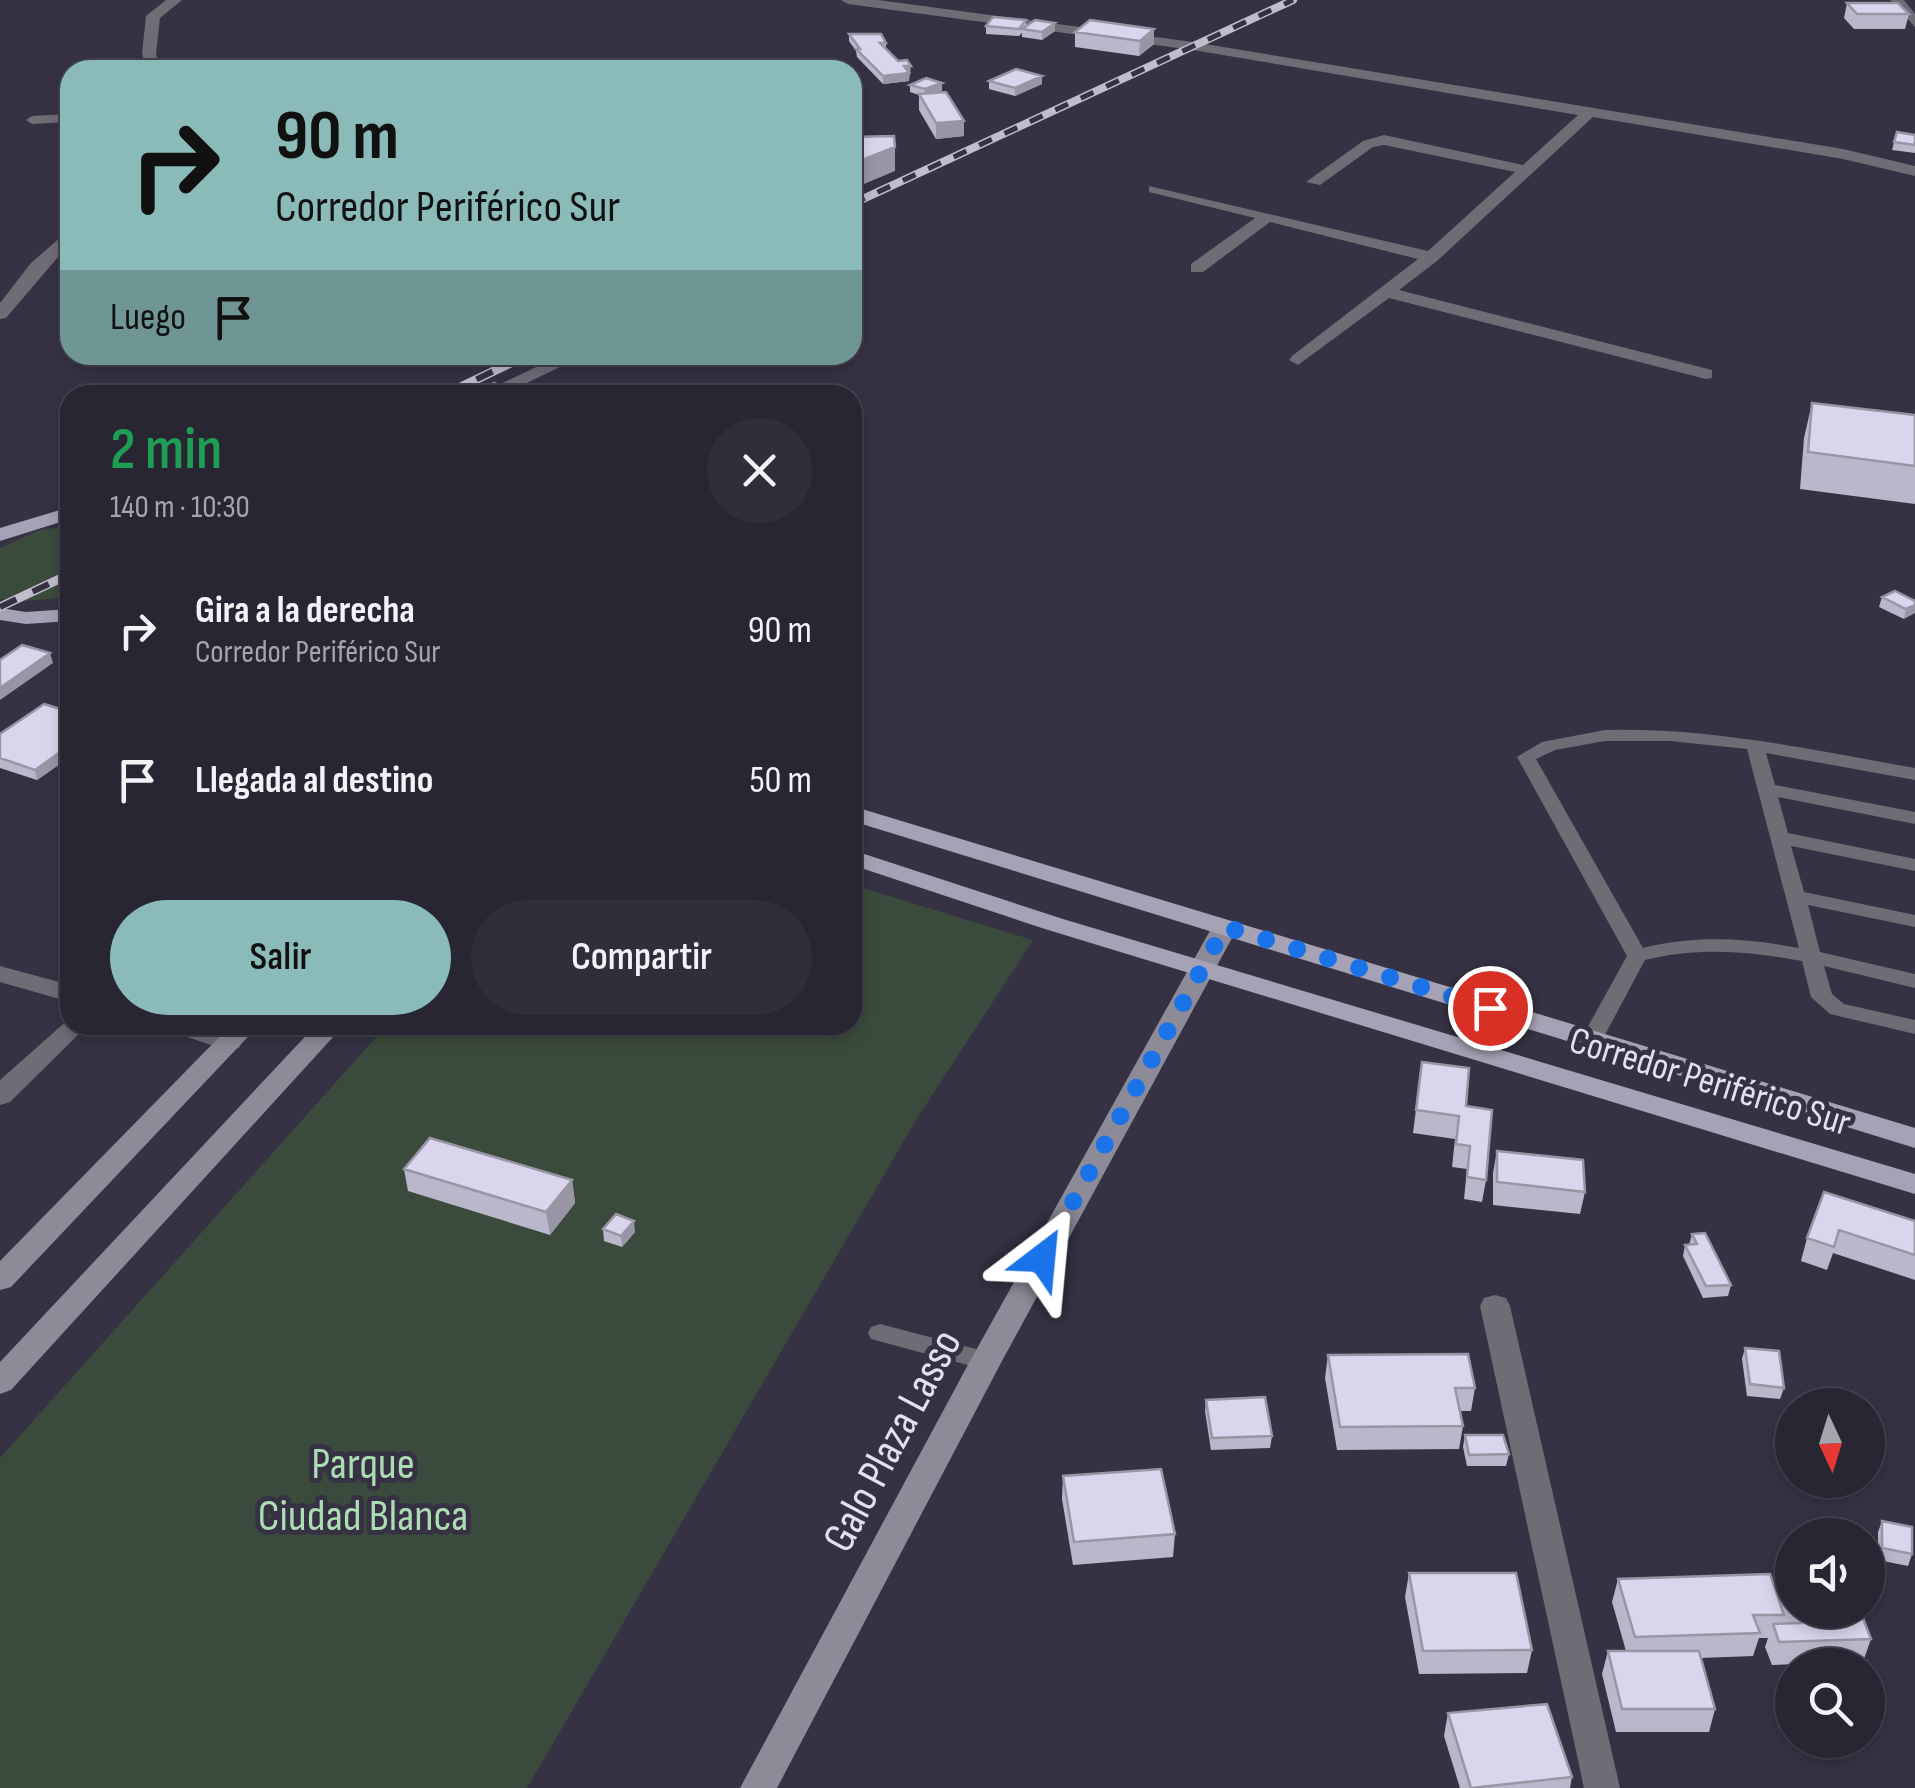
<!DOCTYPE html>
<html lang="es">
<head>
<meta charset="utf-8">
<style>
	body { margin:0; font-family:"Sofia Sans Condensed",sans-serif; background:#302e3b; color:#f1f3f6; height:100vh; display:flex; flex-direction:column; font-size:38px; white-space:nowrap }
	* { box-sizing:border-box; margin:0 }
	p { font-size:32px; color:#a5a5ac }
	.icon { flex:none; width:55px; height:55px; fill:none; stroke:currentColor; stroke-width:2; stroke-linecap:round; stroke-linejoin:round }
	.map { position:relative; flex:1; overflow:hidden }
	.details { position:absolute; left:60px; top:385px; width:802px; height:650px; display:flex; flex-direction:column; background:#282633; border-radius:30px; box-shadow:0 5px 15px #0003,0 0 0 2px #44434e }
	.details>* { flex:none }
	.hud { position:absolute; left:60px; top:60px; width:802px; height:305px; border-radius:30px; box-shadow:0 5px 15px #0003,0 0 0 2px #44434e; background:#8bbbb9; color:#111; overflow:hidden }
	.needle { width:65px; rotate:176deg }
	.buttons { position:absolute; left:1775px; top:1388px; display:grid; gap:20px }
	.buttons a { display:grid; place-items:center; width:110px; height:110px; border-radius:50%; background:#282633; box-shadow:0 5px 15px #0003,0 0 0 2px #44434e; font-size:50px }
	.pin { position:absolute; display:grid; place-items:center; width:85px; height:85px; color:#fff; margin:-42px; border:5px solid #fff; border-radius:50%; box-shadow:0 2px 10px #0007 }
	.me { position:absolute; width:110px; margin:-55px; rotate:29deg; stroke-linejoin:round; filter:drop-shadow(0 0 8px #0008) }
	.turn { display:flex; align-items:center; gap:35px; height:210px; padding:0 50px; font-size:45px }
	.turn .icon { width:130px; height:130px; stroke-width:2.5 }
	.turn b { display:block; font-size:70px; line-height:85px }
	.then { display:flex; align-items:center; height:95px; padding:0 50px; background:#0003; gap:20px; font-size:38px }
	.round { display:grid; place-items:center; flex:none; width:105px; height:105px; border-radius:52px; background:#302e3b }
	.summary { display:flex; align-items:center; justify-content:space-between; height:170px; padding:0 50px }
	h1 { font-size:60px; font-weight:600; line-height:75px; color:#1e9e55 }
	.cta { display:flex; gap:20px; margin-top:auto; padding:20px 50px }
	.cta a { flex:1; height:115px; border-radius:60px; background:#8bbbb9; color:#111; font-size:40px; font-weight:600; line-height:115px; text-align:center }
	.cta a+a { background:#302e3b; color:#f1f3f6 }
	ul { padding:0; list-style:none }
	li { display:flex; align-items:center; gap:30px; height:150px; padding:0 50px }
	li div { flex:1 }
	li b { display:block; font-size:38px }
	li em { font-style:normal }
	.map>svg:first-child { display:block }
	.green { fill:#3a4a3c }
	.lines { fill:none; stroke-linecap:round; stroke-linejoin:round }
	.lane { fill:#6e6c75; fill-rule:evenodd }
	.street { fill:#6e6c75; fill-rule:evenodd }
	.secondary { fill:#8e8b99; fill-rule:evenodd }
	.primary { fill:#a6a2b5; fill-rule:evenodd }
	.rail-far1-casing { stroke:#c0beca; stroke-width:8 }
	.rail-casing { stroke:#c0beca; stroke-width:9 }
	.rail-far1 { stroke:#363244; stroke-width:5; stroke-dasharray:14; stroke-linecap:butt }
	.rail { stroke:#363244; stroke-width:6; stroke-dasharray:18; stroke-linecap:butt }
	.wall { fill:#bbb7cb }
	.shaded-wall { fill:#9995a5 }
	.building { fill:#dad5ec; stroke:#9995a5; stroke-width:2.5 }
	.route { stroke:#1a73e8; stroke-width:18; stroke-dasharray:0 32.4 }
	.labels { text-anchor:middle; dominant-baseline:central; stroke-width:10; stroke-linejoin:round; paint-order:stroke }
	.street-label { font-size:38px; fill:#e3e1ec; stroke:#363244 }
	.near-street-label { font-size:45px; fill:#e3e1ec; stroke:#363244 }
	.near-park-label { font-size:45px; fill:#addbb4; stroke:#363244 }
</style>
</head>
<body>
<div class="map">
<svg width="1915" height="1788" viewBox="0 0 1915 1788">
	<rect width="100%" height="100%" fill="#363244"/>
	<path class="green" d="M70,526V597L16,602L0,599V548L40,530Z
		M853,885L1033,940L916,1120L527,1788H0V1458L387,1025H852Z"/>
	<g class="lines">
		<path class="lane" d="M70,114V122L32,124L26,120L32,116Z
			M1605,730C1710,727 1812,750 1915,768V780L1766,753L1775,785L1915,812V824L1778,797L1788,833L1915,859V871L1791,846L1804,892L1915,915V927L1808,905L1820,952L1915,974V988L1824,966L1832,994L1844,1004L1915,1020V1034L1830,1014L1811,997L1802,961C1749,951 1698,947 1645,960L1600,1044H1584L1581,1039L1627,956L1517,757L1542,742ZM1605,741H1670L1747,749L1799,948C1746,938 1695,935 1643,948L1536,759L1555,750Z
			M880,1324L995,1354L998,1361L995,1368L986,1370L871,1339L868,1333L871,1327Z"/>
		<path class="street" d="M166,0H182L160,18L156,54L161,70H147L142,54L146,16Z
			M841,0H878L1193,42L1843,149L1915,166V176L1843,159L1593,117L1437,261L1399,290L1712,370V378L1706,379L1389,298L1298,365L1289,360L1292,356L1418,259L1270,222L1203,272H1191V264L1255,218L1149,192V186L1428,251L1515,172L1384,145L1373,147L1320,185L1306,182L1363,141L1384,135L1523,165L1578,115L1193,50L848,4Z
			M1890,0H1904L1915,14V27Z
			M70,229V243L6,318L0,319V303L31,263Z
			M561,355H585L502,395H478Z
			M0,966L70,985V1002L0,982Z
			M70,1018V1025H88L10,1102L0,1105V1080Z
			M165,1025C188,1025 227,1021 242,1042L239,1048L229,1051L169,1031Z
			M1495,1295L1506,1298L1510,1306L1620,1788H1584L1480,1306L1484,1298Z"/>
		<path class="secondary" d="M1225,919L1238,927L1002,1361L777,1788H740L970,1361L1212,927Z
			M231,1025H259L11,1287L0,1290V1261Z
			M316,1025H344L11,1390L0,1394V1362Z"/>
		<path class="primary" d="M70,507V519L0,541V528Z
			M0,608L26,612L70,609V621L26,624L0,620Z
			M852,806L1915,1128V1148L852,821Z
			M852,850L1063,919L1915,1174V1194L1045,929L852,865Z"/>
		<g class="rail-far1-casing">
			<path id="rail-far1" d="M852,204L1293,0"/>
		</g>
		<g class="rail-casing">
			<path id="rail" d="M444,395L527,355
				M0,607L70,574"/>
		</g>
		<use href="#rail-far1" class="rail-far1"/>
		<use href="#rail" class="rail"/>
	</g>
	<path class="wall" d="M1847,3L1909,14L1905,29H1854L1844,18Z
		M1026,20V26L1055,23V31L1042,40L1022,37V33L1019,36L986,34V26Z
		M1154,29V44L1139,56L1075,47V32Z
		M849,34L886,43V49L911,73H909V81L883,84L857,57L856,51L849,41Z
		M1042,76V84L1015,96L989,89V81Z
		M942,83V91L937,93L964,136L936,139L919,110V95L910,92V85Z
		M1897,132L1915,135V153L1892,150Z
		M1812,403L1915,415V504L1800,489L1804,438Z
		M1882,597L1915,601L1904,619L1879,607Z
		M70,712V757L37,780L0,768V734Z
		M1422,1062L1466,1106L1486,1180L1482,1202L1464,1199L1467,1169L1452,1167L1455,1139L1413,1133Z
		M1497,1151L1585,1192L1580,1214L1493,1205V1173Z
		M404,1169L572,1180L575,1203L550,1235L408,1191Z
		M1824,1192L1915,1221V1280L1833,1253L1827,1270L1801,1261L1807,1238Z
		M603,1229L635,1232L622,1247L604,1241Z
		M1692,1234L1731,1285L1728,1296L1703,1298L1683,1256L1685,1245H1689Z
		M1745,1348L1784,1388L1780,1399L1747,1396L1742,1359Z
		M1328,1355L1475,1388L1471,1411H1460L1463,1426L1459,1449L1337,1450L1325,1378Z
		M1206,1400L1272,1436L1270,1448L1211,1450L1205,1411Z
		M1465,1435L1509,1454L1506,1466H1467L1463,1447Z
		M1063,1476L1175,1534L1173,1557L1073,1565L1062,1499Z
		M1882,1521L1912,1554L1908,1566L1878,1560V1532Z
		M1783,1572H1792V1610H1860L1871,1639L1863,1662L1772,1665L1765,1647L1768,1638H1759L1753,1656L1701,1658L1715,1709L1709,1732H1616L1602,1674L1608,1651H1626L1612,1602L1618,1579L1777,1593Z
		M1409,1573L1532,1650L1527,1673L1419,1674L1405,1597Z
		M1448,1713L1572,1777L1570,1788H1460L1444,1736Z"/>
	<path class="shaded-wall" d="M1055,23V31L1042,40V32Z
		M1154,29V44L1139,56L1140,41Z
		M904,66H911L909,81L883,84V76Z
		M1042,76V84L1015,96V88Z
		M942,83V91L925,97V89Z
		M964,121V136L936,139V123Z
		M895,147V171L852,189V164Z
		M1915,605V613L1904,619L1906,609Z
		M50,653L53,663L0,700V688Z
		M70,745V757L37,780L35,770Z
		M572,1180L575,1203L550,1235L546,1212Z
		M634,1221L635,1232L622,1247L621,1236Z"/>
	<path class="building" d="M1847,3H1898L1909,14H1857Z
		M993,17L1026,20L1019,29L986,26Z
		M1035,20L1055,23L1042,32L1022,29Z
		M1090,20L1154,29L1140,41L1075,32Z
		M849,34H881L886,43H880L898,61L907,60L911,66H904L909,73L883,76L856,49H860Z
		M1016,69L1042,76L1015,88L989,81Z
		M926,78L942,83L925,89L910,85Z
		M946,92L964,121L936,123L919,94Z
		M1897,132L1915,135V145L1894,142Z
		M894,136L895,147L852,164V137Z
		M494,383L522,395H466Z
		M1812,403L1915,415V466L1808,452Z
		M1895,591L1915,601V605L1906,609L1882,597Z
		M22,645L50,653L0,688V660Z
		M44,704L70,712V745L35,770L0,758V734Z
		M1422,1062L1469,1068L1466,1106L1492,1110L1486,1180L1467,1177L1470,1146L1456,1144L1459,1116L1416,1110Z
		M430,1138L572,1180L546,1212L404,1169Z
		M1497,1151L1583,1160L1585,1192L1497,1182Z
		M1824,1192L1915,1221V1255L1839,1230L1834,1247L1807,1238Z
		M616,1214L634,1221L621,1236L603,1229Z
		M1705,1233L1731,1285L1706,1286L1685,1245L1697,1244L1692,1234Z
		M1745,1348L1779,1351L1784,1388L1750,1384Z
		M1468,1354L1475,1388H1455L1463,1426L1340,1427L1328,1355Z
		M1265,1397L1272,1436L1212,1438L1206,1400Z
		M1465,1435H1503L1509,1454L1469,1455Z
		M1161,1469L1175,1534L1074,1542L1063,1476Z
		M1882,1521L1912,1527V1554L1882,1548Z
		M1783,1572H1792V1599Z
		M1409,1573H1516L1532,1650L1423,1651Z
		M1770,1574L1784,1615H1753L1760,1633L1635,1637L1618,1579Z
		M1796,1610H1860L1871,1639L1779,1642L1773,1624L1801,1623Z
		M1608,1651H1699L1715,1709H1622Z
		M1547,1704L1572,1777L1471,1788L1448,1713Z"/>
	<g class="lines">
		<path class="route" d="M1042,1258L1225,927L1490,1008"/>
	</g>
	<g class="labels">
		<g class="street-label">
			<text transform="translate(1710 1082) rotate(17)">Corredor Periférico Sur</text>
		</g>
		<g class="near-street-label">
			<text transform="translate(893 1441) rotate(-62)">Galo Plaza Lasso</text>
		</g>
		<g class="near-park-label">
			<text x="363" y="1464">Parque<tspan x="363" dy="52">Ciudad Blanca</tspan></text>
		</g>
	</g>
</svg>
<div class="buttons">
<a><svg class="needle" viewBox="-14 -14 28 28"><path d="M0-13l5 13h-10z" fill="#e53935"/><path d="M0 13l5-13h-10z" fill="#a5a5ac"/></svg></a>
<a><svg class="icon" aria-label="sound" viewBox="0 0 24 24"><path d="M4 9h4l5-4v14l-5-4H4zM17 9q2 3 0 6"/></svg></a>
<a><svg class="icon" aria-label="search" viewBox="0 0 24 24"><circle cx="10" cy="10" r="6"/><path d="M15 15l6 6"/></svg></a>
</div>
<div class="pin" style="left:1490px;top:1008px;background:#d93025"><svg class="icon" aria-label="arrive" viewBox="0 0 24 24"><path d="M6 21V4h12l-3 4 3 4H6"/></svg></div>
<svg class="me" style="left:1042px;top:1258px" viewBox="-20 -20 40 40"><path d="M0-17L14 15 0 8-14 15z" fill="#1a73e8" stroke="#fff" stroke-width="4"/></svg>
<div class="hud">
<div class="turn"><svg class="icon" aria-label="right" viewBox="0 0 24 24"><path d="M7 20v-9h11M14 6l5 5-5 5"/></svg><div><b>90 m</b>Corredor Periférico Sur</div></div>
<div class="then">Luego<svg class="icon" aria-label="arrive" viewBox="0 0 24 24"><path d="M6 21V4h12l-3 4 3 4H6"/></svg></div>
</div>
<section class="details">
<div class="summary"><div><h1>2 min</h1><p>140 m · 10:30</p></div><a class="round"><svg class="icon" aria-label="close" viewBox="0 0 24 24"><path d="M6 6l12 12M18 6L6 18"/></svg></a></div>
<ul>
<li><svg class="icon" aria-label="right" viewBox="0 0 24 24"><path d="M7 20v-9h11M14 6l5 5-5 5"/></svg><div><b>Gira a la derecha</b><p>Corredor Periférico Sur</p></div><em>90 m</em></li>
<li><svg class="icon" aria-label="arrive" viewBox="0 0 24 24"><path d="M6 21V4h12l-3 4 3 4H6"/></svg><div><b>Llegada al destino</b></div><em>50 m</em></li>
</ul>
<div class="cta"><a>Salir</a><a>Compartir</a></div>
</section>
</div>
</body>
</html>
